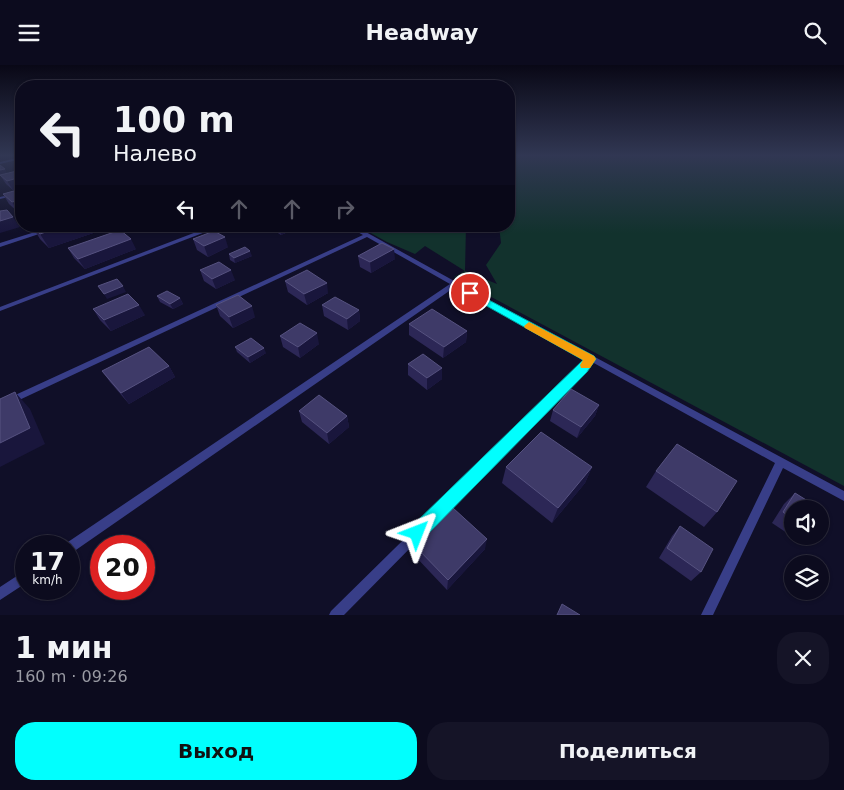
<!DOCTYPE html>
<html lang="ru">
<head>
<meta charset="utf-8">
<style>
	body { margin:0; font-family:"DejaVu Sans",sans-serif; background:#151427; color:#f1f3f6; height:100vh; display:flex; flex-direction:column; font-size:19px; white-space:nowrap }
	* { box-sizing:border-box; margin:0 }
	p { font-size:16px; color:#9a9ba4 }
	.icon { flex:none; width:28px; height:28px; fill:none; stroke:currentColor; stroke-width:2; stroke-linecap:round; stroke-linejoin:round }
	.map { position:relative; height:550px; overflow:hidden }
	.drawer { display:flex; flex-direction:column; background:#0c0b1e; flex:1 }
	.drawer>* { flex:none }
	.top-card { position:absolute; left:15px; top:15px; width:500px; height:152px; border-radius:20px; box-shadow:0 1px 4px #0004,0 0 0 1px #2c2b3c; background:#0c0b1e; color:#f1f3f6; overflow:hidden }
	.fabs { position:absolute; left:784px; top:435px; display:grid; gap:10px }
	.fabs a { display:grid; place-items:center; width:45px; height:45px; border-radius:50%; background:#0c0b1e; box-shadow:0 1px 4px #0004,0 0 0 1px #2c2b3c; font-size:25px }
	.speed { position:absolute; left:15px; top:470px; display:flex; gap:10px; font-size:25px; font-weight:700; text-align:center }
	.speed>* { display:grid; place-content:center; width:65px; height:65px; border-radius:50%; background:#0c0b1e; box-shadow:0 1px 4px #0004,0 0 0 1px #2c2b3c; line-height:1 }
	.speed small { font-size:12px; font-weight:400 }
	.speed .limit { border:8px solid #d22; background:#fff; color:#111 }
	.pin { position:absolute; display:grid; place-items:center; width:42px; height:42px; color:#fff; margin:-21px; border:2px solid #fff; border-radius:50%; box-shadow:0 1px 5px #0007 }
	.me { position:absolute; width:55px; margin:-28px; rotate:45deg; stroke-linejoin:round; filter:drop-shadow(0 0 4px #0008) }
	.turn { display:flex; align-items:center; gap:18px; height:105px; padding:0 15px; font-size:22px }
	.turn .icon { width:65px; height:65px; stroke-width:2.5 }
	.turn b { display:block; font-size:35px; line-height:42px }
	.lanes { display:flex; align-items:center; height:48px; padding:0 15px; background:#0003; justify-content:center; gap:25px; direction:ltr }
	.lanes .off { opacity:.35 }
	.round { display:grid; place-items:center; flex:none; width:52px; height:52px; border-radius:20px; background:#151427 }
	.headline { display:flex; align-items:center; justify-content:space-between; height:85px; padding:0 15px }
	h1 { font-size:30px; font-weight:800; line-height:38px }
	.button { display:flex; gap:10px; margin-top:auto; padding:10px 15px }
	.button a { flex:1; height:58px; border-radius:20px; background:#01fffe; color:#111; font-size:20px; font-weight:800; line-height:58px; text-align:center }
	.button a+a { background:#151427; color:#f1f3f6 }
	header { display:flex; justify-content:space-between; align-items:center; height:65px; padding:0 15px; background:#0c0b1e; font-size:22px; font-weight:800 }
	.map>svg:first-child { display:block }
	.green { fill:#12322d }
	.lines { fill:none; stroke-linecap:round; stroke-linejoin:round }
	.lane { fill:#383e88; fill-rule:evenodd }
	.wall { fill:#2c2756 }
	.shaded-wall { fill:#19163c }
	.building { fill:#3e3a68; stroke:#565280 }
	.route { fill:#01fffe; stroke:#01a6a5 }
	.slow { fill:#f59e0b }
</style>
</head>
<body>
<header><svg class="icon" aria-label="menu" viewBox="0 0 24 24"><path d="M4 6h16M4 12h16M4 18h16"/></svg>Headway<svg class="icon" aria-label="search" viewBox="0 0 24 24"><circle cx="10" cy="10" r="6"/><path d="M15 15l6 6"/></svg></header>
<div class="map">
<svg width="844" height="550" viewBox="0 0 844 550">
	<rect width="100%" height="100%" fill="#100f28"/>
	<path class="green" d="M509,91H844V421L454,212L465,206L425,181L415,189L387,177L358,161H466L465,206L497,219L486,200L501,178L499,161H509Z"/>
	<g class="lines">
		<path class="lane" d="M21,92V94L0,99V97Z
			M21,127V129L0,134V132Z
			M54,161H63L0,182V178Z
			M212,161H221L0,246V242Z
			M347,161H355L456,217H461L462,218L461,220L844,426V436L783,403L713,550H701L775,398L592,297L585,306L344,550H329L331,546L579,302L586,294L455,222L73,487L69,489V481H64L65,479L450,219L367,172L0,344V337L363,170Z
			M26,505V518L0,535V522Z"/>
	</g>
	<path class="wall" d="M21,105V122L13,125L6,119L0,110Z
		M21,124V146L18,147L9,139L3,129Z
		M32,161H114L49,183L40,174Z
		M270,161H302L281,170L270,163Z
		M193,174L228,182L208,192L197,185Z
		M68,183L136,184L85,204L74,193Z
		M229,189L252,191L235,198L230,195Z
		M358,191L395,194L371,208L360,202Z
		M200,205L235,215L216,224L204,216Z
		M285,216L328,228L307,240L288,227Z
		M157,231L180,233L183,239L173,244L160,237Z
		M216,240L255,252L233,263L220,251Z
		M322,240L359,245L360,256L348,265L324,251Z
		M93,244L145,250L111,266L100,255Z
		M409,259L467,266L466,277L443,293L409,270Z
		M280,271L319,279L300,293L283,282Z
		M235,282L266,288L250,298L237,287Z
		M408,299L442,314L427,325L408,310Z
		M169,301L175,312L129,339L110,317L102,306Z
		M599,340L595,351L577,373L550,356L553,345Z
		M299,346L347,351L349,362L329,379L302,357Z
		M506,402H592L585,418L552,458L502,418Z
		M656,406L717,447L704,462L646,422Z
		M795,428L792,444V471H798L796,474L772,458L784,439Z
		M680,461L701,507L691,516L659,493L672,471Z
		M414,480L485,484L447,525L414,490Z"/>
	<path class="shaded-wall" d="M5,104L7,108L0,110V105Z
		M21,112V122L13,125L7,116Z
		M21,135V146L18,147L12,137Z
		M13,152L20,162L0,168V156Z
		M63,161H114L49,183L40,169Z
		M279,161H302L281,170Z
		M225,172L228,182L208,192L204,181Z
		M131,174L136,184L85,204L78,194Z
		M394,184L395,194L371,208L370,197Z
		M250,186L252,191L235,198L234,193Z
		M231,205L235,215L216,224L212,214Z
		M327,218L328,228L307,240L304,229Z
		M123,221L126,227L107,234L104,229Z
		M180,233L183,239L173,244L170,239Z
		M139,240L145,250L111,266L104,255Z
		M252,241L255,252L233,263L229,252Z
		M359,245L360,256L348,265L347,254Z
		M467,266L466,277L443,293L444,282Z
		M317,268L319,279L300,293L298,282Z
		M264,283L266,288L250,298L248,292Z
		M169,301L175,312L129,339L121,328Z
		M442,303V314L427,325V313Z
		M15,327L30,344L45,379L0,402V378Z
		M599,340L595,351L577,373L581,362Z
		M347,351L349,362L329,379L327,368Z
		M592,402L585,418L552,458L558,443Z
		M487,474L485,484L447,525L448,515Z"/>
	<path class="building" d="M0,100L5,104L0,105Z
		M21,105V112L7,116L0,110Z
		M21,124V135L12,137L3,129Z
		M7,145L13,152L0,156V146Z
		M33,161H63L40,169Z
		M120,165L131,174L78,194L68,183Z
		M214,166L225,172L204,181L193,174Z
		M382,178L394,184L370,197L358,191Z
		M245,182L250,186L234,193L229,189Z
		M219,197L231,205L212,214L200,205Z
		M307,205L327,218L304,229L285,216Z
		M117,214L123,221L104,229L98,221Z
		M167,226L180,233L170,239L157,231Z
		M128,229L139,240L104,255L93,244Z
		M238,230L252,241L229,252L216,240Z
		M335,232L359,245L347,254L322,240Z
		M432,244L467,266L444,282L409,259Z
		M300,258L317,268L298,282L280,271Z
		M251,273L264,283L248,292L235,282Z
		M149,282L169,301L121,328L102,306Z
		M423,289L442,303L427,313L408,299Z
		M571,324L599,340L581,362L553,345Z
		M15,327L30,363L0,378V334Z
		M319,330L347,351L327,368L299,346Z
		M541,367L592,402L558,443L506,402Z
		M677,379L737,416L717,447L656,406Z
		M795,428L819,443L818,444H792V454L783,447Z
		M453,443L487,474L448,515L414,480Z
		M680,461L713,484L701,507L667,483Z
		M562,539L580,550H557Z"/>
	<linearGradient id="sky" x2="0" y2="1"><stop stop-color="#090816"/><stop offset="0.54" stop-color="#313753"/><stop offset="1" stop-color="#313753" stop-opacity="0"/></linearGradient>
	<rect width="844" height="168" fill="url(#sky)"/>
	<path class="route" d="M470,225L594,291L596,294L587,307L423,474L417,476L411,474L409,468L411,462L583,295L467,230V226Z"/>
	<path class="slow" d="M529,257L594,291L596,294L590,303H581L580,300L583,295L525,263L524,261Z"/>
</svg>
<div class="fabs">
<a><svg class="icon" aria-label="sound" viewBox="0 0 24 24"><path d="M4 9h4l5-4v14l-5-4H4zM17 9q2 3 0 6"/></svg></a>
<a><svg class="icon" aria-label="layers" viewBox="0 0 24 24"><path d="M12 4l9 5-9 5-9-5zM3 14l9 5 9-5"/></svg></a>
</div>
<div class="speed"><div>17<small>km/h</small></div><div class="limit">20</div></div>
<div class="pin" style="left:470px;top:228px;background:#d93025"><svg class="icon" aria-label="arrive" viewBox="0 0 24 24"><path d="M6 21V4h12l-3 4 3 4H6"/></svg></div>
<svg class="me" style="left:417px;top:468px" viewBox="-20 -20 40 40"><path d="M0-17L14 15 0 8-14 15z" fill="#01fffe" stroke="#fff" stroke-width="4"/></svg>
<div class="top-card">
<div class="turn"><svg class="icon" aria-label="left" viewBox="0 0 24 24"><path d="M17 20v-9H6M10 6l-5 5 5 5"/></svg><div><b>100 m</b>Налево</div></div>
<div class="lanes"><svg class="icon" aria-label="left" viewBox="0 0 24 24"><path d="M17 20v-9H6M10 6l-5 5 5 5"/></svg><svg class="icon off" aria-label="ahead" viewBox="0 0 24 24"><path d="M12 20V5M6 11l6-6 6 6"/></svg><svg class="icon off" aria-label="ahead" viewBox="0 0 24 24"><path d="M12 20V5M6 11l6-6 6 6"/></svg><svg class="icon off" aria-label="right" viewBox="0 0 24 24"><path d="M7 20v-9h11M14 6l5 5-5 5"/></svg></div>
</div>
</div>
<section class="drawer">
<div class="headline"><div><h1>1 мин</h1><p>160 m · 09:26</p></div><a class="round"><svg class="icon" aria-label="close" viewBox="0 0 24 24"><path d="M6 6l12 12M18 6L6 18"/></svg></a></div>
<div class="button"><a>Выход</a><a>Поделиться</a></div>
</section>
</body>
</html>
